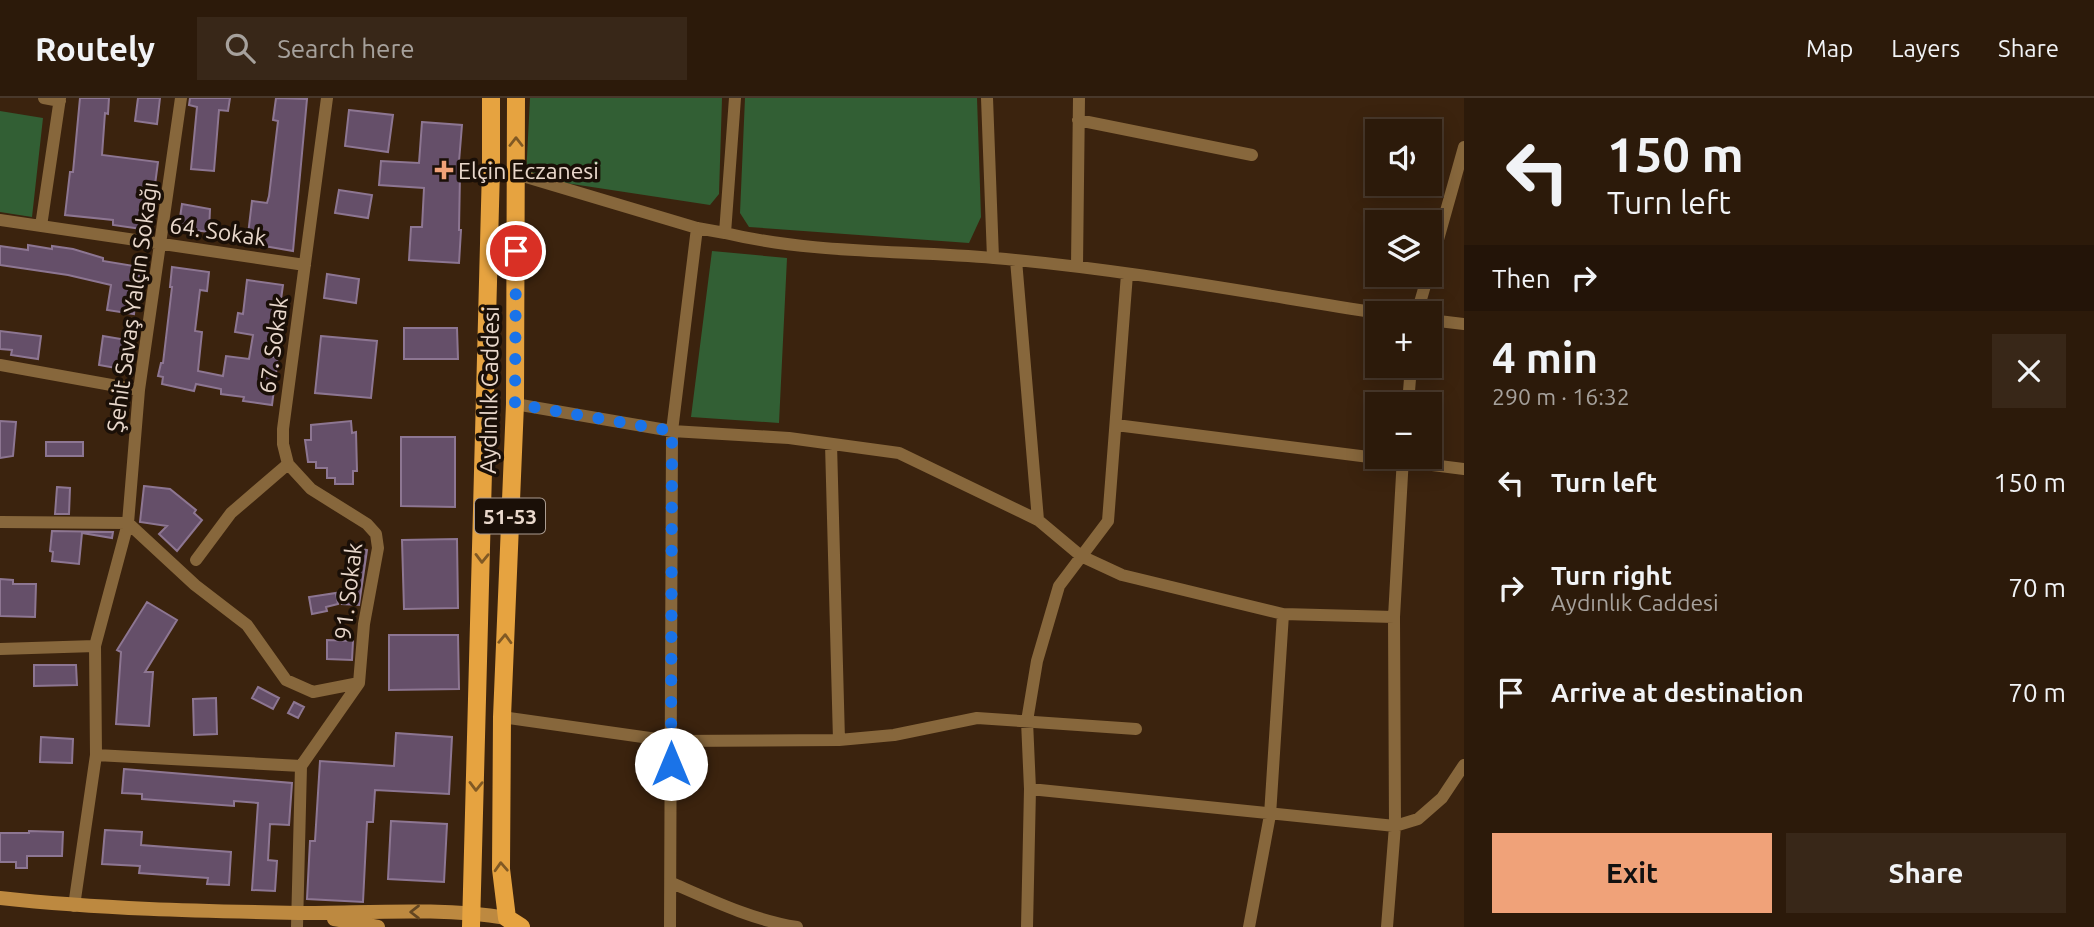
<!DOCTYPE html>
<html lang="en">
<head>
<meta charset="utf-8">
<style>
	body { margin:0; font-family:Ubuntu,sans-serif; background:#382718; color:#f1f3f6; height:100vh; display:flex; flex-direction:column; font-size:26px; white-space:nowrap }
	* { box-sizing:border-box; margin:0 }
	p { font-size:23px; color:#a6a19c }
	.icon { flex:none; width:38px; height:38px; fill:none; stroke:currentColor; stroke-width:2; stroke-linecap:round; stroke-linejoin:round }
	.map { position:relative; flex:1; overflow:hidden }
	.details { display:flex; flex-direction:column; background:#2c1a0a; width:630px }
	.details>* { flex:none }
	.guide { background:#2c1a0a; color:#f1f3f6; overflow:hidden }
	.controls { position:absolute; left:1365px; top:21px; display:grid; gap:14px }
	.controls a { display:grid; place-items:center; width:77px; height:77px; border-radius:0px; background:#2c1a0a; box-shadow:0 4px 18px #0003,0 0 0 2px #48382b; font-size:35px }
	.pin { position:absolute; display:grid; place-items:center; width:60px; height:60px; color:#fff; margin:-30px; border:4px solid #fff; border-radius:50%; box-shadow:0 2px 7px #0007 }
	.me { position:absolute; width:77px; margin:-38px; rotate:0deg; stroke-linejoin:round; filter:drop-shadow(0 0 5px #0008) }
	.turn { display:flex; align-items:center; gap:24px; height:147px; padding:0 28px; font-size:32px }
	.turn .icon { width:91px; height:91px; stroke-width:2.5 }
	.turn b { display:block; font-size:49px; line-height:60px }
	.then { display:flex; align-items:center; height:66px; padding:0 28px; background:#0003; gap:14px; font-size:26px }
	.round { display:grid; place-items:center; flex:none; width:74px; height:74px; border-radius:0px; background:#382718 }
	.headline { display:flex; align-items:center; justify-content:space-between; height:119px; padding:0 28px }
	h1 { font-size:42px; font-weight:600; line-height:52px }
	.action { display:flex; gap:14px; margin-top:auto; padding:14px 28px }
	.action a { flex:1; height:80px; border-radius:0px; background:#f0a279; color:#111; font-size:28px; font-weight:600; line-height:80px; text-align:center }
	.action a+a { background:#382718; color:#f1f3f6 }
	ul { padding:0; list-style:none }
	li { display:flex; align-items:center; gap:21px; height:105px; padding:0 28px }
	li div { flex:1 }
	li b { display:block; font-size:26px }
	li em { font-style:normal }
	header { display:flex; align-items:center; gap:42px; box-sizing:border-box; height:98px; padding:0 35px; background:#2c1a0a; border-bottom:2px solid #48382b }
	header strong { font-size:33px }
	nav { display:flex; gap:38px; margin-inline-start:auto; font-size:24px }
	.search { width:490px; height:63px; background:#382718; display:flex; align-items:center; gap:18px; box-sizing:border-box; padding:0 24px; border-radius:0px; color:#a6a19c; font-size:26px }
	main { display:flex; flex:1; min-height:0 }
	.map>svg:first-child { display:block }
	.green { fill:#325f34 }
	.building { fill:#654f69; stroke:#8d7692; stroke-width:2 }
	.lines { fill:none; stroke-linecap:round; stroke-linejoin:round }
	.street { stroke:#87673c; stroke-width:12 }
	.secondary { stroke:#bd8940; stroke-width:14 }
	.primary { stroke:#e6a340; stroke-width:18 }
	.oneway { stroke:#805924 }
	.oneway2 { stroke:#634621 }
	.route { stroke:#1a73e8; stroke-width:12; stroke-dasharray:0 21.6 }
	.poi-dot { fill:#f0a279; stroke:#1a0f07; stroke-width:2.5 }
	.labels { text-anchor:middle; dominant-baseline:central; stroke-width:7; stroke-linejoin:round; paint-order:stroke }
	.shield { fill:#1a0f07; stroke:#ab9c91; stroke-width:2 }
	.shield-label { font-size:21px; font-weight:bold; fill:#e9d8cc }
	.poi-label { font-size:23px; fill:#e9d8cc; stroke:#1a0f07; text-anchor:start }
	.street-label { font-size:23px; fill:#e9d8cc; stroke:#1a0f07 }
</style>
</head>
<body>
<header>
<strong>Routely</strong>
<div class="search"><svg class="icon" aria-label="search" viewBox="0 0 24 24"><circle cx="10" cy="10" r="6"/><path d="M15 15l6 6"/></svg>Search here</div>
<nav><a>Map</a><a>Layers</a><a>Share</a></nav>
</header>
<main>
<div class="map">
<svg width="1464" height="829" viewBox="0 0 1464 829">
	<rect width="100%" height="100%" fill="#3b230e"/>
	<path class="green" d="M530,0H722L719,96L710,107L526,79Z
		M745,0H977L981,119L969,145L749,129L740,115Z
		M0,13L43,20L32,119L0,114Z
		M712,153L787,160L779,325L691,319Z"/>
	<path class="building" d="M80,0H109L108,16L105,15L102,57L158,64L149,132L113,127V122L65,117L70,74H73Z
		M138,0H160L157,26L135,23Z
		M190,0H230L228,13L219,12L214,73L191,71L197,9L189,7Z
		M276,0L307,1L293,153L247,145L252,103L267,105L269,98L278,23L273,22Z
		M349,12L393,17L388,54L345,48Z
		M422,24L462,27L458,76H460L459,132H461L459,165L409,162L411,129H422L424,90L379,87L381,63L419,65Z
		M339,92L372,97L368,120L335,115Z
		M182,106L210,111L209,134L195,132L194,136L178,133Z
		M28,147L52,151V148L73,151L103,160V163L140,169L134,216L107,212L111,187L68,177L0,167V148L28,152Z
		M172,169L209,174L207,193L200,192L195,233L202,234L198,273L223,278L226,258L249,261L253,237L235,234L238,215L243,216L247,182L283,187L273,259L278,260L272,307L243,303L244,299L221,296V291L196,286L194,293L162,286L163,279L158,278L161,265H163L172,189H170Z
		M327,176L359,181L356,205L324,200Z
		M404,230H457L458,261H404Z
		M0,233L41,238L38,261L11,257L12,252L0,251Z
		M103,238L127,242L122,271L99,267Z
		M321,238L377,243L371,300L315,295Z
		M0,323L16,324L13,358L0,360Z
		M351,323L352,335L356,334L357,373H353V386H335V380H327V370H316V364H308L305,342H311V327Z
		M401,339H455V409L401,408Z
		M46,344H83V358H46Z
		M144,388L170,391L196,412L194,415L202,422L177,453L159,436L167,428L140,424Z
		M57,389L70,390L69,416H55Z
		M52,433L113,434L112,440L82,435L79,466L52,463L53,454L50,453Z
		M457,441L458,510L404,511L402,442Z
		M351,449L367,452L359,507L342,506L344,494L351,493L352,472H347Z
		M0,481L13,482V486H36L35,519L0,518Z
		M336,495L338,506L326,509L327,513L312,516L309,499Z
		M147,504L177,522L145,574H153L149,628L116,626L121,554L117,552Z
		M389,537H458L459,591L389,592Z
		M327,542L353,543L352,562L327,561Z
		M34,567H76L77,587L34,588Z
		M258,589L279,600L273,611L252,600Z
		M216,600L217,636L194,637L193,601Z
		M294,604L304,609L298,620L288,615Z
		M396,635L452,639L449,696L375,692L373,724H367L363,804L307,801L310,743H315L320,663L394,668Z
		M41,639L73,641L72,665L40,664Z
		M124,671L292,685L289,727L270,726L268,762L277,763L275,793L252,792L258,705L234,703V708L142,701V696L122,695Z
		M391,723L447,726L444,784L388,781Z
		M105,732L142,734L141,747L231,754L229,787L207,786L208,780L139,775L140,768L102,766Z
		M29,733L63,734L62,758H27V770H16V764H0V735H29Z"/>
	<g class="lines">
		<path class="street" d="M44,0L60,3
			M987,0L993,160
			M1078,22L1252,57
			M516,76L697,130L725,135L735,0
			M0,122L305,167
			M41,128L60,0
			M725,135C812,156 905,152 994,160C1123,171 1250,195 1378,215
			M1016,162L1038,422
			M1077,168L1079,0
			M1430,170L1464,49
			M1417,215L1428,177
			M1430,222L1464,226
			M0,267L139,292
			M515,306L672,333L789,340L899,355L1038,422L1081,458L1122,477L1283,516L1394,519
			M1408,306L1411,268
			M1116,327L1464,371
			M831,346L839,642
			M288,366L311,391L367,426L376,436L378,450L364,526L359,585
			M0,424L128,425L195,487L247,527L286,582L313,594L359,585
			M196,462L231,415L288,366L283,346V331L327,0
			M0,551L95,548
			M502,619L671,643L839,642L894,637L977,620L1136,631
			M96,657L95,548L128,425L139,292L181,0
			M1030,691L1395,728L1418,721L1442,700L1464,667
			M672,785C713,803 753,822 797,829
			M74,808L96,657L301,668
			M297,829L301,668L359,585
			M670,829L672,333L697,130
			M1027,829L1030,691L1027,623L1037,563L1059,488L1108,423L1127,176
			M1249,829L1270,717L1283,516
			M1387,829L1395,728L1394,519L1403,359"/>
		<path class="secondary" d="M0,800C99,811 199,813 299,815C368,815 439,809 507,820
			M334,821L378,829"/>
		<path class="primary" d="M516,0L515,306L502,619L501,771L507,820L521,829
			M471,829L491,70V0"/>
	</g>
	<defs><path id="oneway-chevron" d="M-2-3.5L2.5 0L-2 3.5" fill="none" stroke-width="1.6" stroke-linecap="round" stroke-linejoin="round" transform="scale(1.75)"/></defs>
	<g class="oneway">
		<use href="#oneway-chevron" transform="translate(516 44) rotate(-90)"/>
		<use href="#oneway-chevron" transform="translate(482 460) rotate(91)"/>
		<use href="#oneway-chevron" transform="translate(505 541) rotate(-88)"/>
		<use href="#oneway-chevron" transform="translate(476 688) rotate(91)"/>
		<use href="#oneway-chevron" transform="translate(501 769) rotate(-93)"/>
	</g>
	<use class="oneway2" href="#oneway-chevron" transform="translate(415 814) rotate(180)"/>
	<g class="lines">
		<path class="route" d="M516,153L515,306L672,333L671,666"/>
	</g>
	<path class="poi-dot" d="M440.5 61.5h7v7h7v7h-7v7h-7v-7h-7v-7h7z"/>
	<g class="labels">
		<rect class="shield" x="475" y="400.5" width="70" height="35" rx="5"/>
		<g class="shield-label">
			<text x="510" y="418">51-53</text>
		</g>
		<g class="poi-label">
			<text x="458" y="72">Elçin Eczanesi</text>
		</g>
		<g class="street-label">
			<text transform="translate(218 133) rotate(8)">64. Sokak</text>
			<text transform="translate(132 209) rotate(-82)">Şehit Savaş Yalçın Sokağı</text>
			<text transform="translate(273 247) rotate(-82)">67. Sokak</text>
			<text transform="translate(489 292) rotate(-89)">Aydınlık Caddesi</text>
			<text transform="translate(348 493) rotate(-83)">91. Sokak</text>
		</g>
	</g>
</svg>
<div class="controls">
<a><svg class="icon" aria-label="sound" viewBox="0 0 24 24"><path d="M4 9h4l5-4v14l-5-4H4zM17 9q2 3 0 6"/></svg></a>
<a><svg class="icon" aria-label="layers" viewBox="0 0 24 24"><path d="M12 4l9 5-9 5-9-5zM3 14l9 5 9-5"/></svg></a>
<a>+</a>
<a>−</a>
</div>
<div class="pin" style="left:516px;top:153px;background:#d93025"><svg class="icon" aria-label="arrive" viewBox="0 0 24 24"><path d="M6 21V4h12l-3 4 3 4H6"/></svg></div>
<svg class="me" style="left:671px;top:666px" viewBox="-20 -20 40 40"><circle r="19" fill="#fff"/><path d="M0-13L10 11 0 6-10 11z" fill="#1a73e8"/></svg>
</div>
<section class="details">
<div class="guide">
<div class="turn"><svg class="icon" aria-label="left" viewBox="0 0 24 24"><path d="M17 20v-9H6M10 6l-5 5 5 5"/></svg><div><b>150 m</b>Turn left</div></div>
<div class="then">Then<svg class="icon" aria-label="right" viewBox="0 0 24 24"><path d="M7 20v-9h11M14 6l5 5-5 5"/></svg></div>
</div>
<div class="headline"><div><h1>4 min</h1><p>290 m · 16:32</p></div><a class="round"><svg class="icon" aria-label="close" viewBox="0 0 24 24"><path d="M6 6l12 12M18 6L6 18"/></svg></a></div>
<ul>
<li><svg class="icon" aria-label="left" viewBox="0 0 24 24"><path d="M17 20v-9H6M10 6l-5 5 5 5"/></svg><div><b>Turn left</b></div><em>150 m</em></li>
<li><svg class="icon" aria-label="right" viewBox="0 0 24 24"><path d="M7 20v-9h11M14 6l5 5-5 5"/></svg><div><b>Turn right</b><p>Aydınlık Caddesi</p></div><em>70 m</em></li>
<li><svg class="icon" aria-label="arrive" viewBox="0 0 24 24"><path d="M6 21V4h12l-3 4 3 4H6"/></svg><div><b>Arrive at destination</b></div><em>70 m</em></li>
</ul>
<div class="action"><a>Exit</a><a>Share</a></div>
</section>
</main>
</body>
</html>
